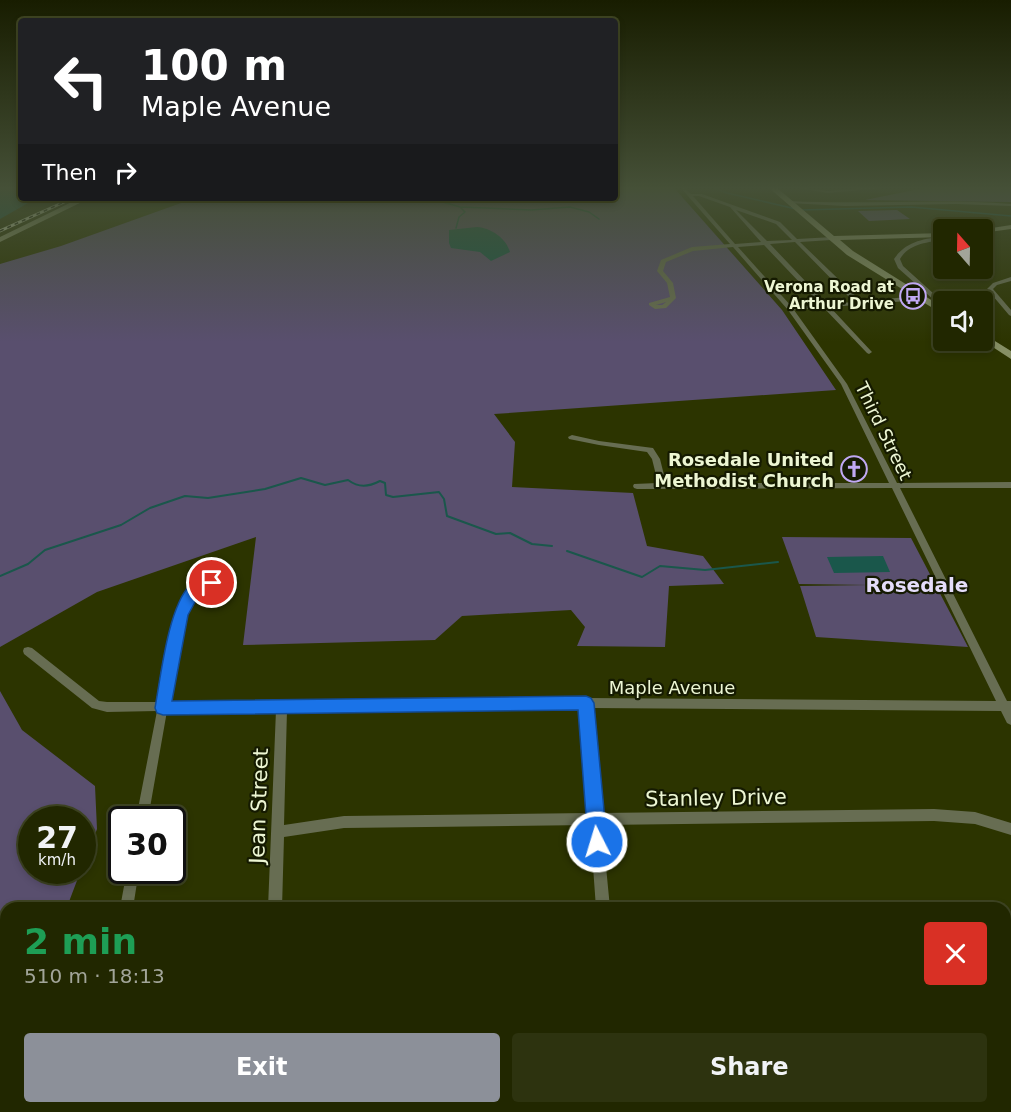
<!DOCTYPE html>
<html lang="en">
<head>
<meta charset="utf-8">
<style>
	body { margin:0; font-family:"DejaVu Sans",sans-serif; background:#2d330f; color:#f1f3f6; height:100vh; display:flex; flex-direction:column; font-size:22px; white-space:nowrap }
	* { box-sizing:border-box; margin:0 }
	p { font-size:20px; color:#a2a599 }
	.icon { flex:none; width:33px; height:33px; fill:none; stroke:currentColor; stroke-width:2; stroke-linecap:round; stroke-linejoin:round }
	.map { position:relative; flex:1; overflow:hidden }
	.details { position:absolute; left:0px; top:902px; width:1011px; height:212px; display:flex; flex-direction:column; background:#212700; border-radius:18px 18px 0 0; box-shadow:0 3px 9px #0003,0 0 0 2px #3e4422 }
	.details>* { flex:none }
	.banner { position:absolute; left:18px; top:18px; width:600px; height:183px; border-radius:6px; box-shadow:0 3px 9px #0003,0 0 0 2px #3e4422; background:#202124; color:#fff; overflow:hidden }
	.needle { width:39px; rotate:340deg }
	.fabs { position:absolute; left:933px; top:219px; display:grid; gap:12px }
	.fabs a { display:grid; place-items:center; width:60px; height:60px; border-radius:6px; background:#212700; box-shadow:0 3px 9px #0003,0 0 0 2px #3e4422; font-size:30px }
	.speed { position:absolute; left:18px; top:806px; display:flex; gap:12px; font-size:30px; font-weight:700; text-align:center }
	.speed>* { display:grid; place-content:center; width:78px; height:78px; border-radius:50%; background:#212700; box-shadow:0 3px 9px #0003,0 0 0 2px #3e4422; line-height:1 }
	.speed small { font-size:15px; font-weight:400 }
	.speed .limit { border:3px solid #111; border-radius:9px; background:#fff; color:#111 }
	.pin { position:absolute; display:grid; place-items:center; width:51px; height:51px; color:#fff; margin:-26px; border:3px solid #fff; border-radius:50%; box-shadow:0 2px 6px #0007 }
	.me { position:absolute; width:66px; margin:-33px; rotate:355deg; stroke-linejoin:round; filter:drop-shadow(0 0 4px #0008) }
	.turn { display:flex; align-items:center; gap:21px; height:126px; padding:0 24px; font-size:27px }
	.turn .icon { width:78px; height:78px; stroke-width:2.5 }
	.turn b { display:block; font-size:42px; line-height:51px }
	.then { display:flex; align-items:center; height:57px; padding:0 24px; background:#0003; gap:12px; font-size:22px }
	.round { display:grid; place-items:center; flex:none; width:63px; height:63px; border-radius:6px; background:#2d330f }
	.overview { display:flex; align-items:center; justify-content:space-between; height:102px; padding:0 24px }
	h1 { font-size:36px; font-weight:700; line-height:45px; color:#1e9e55 }
	.action { display:flex; gap:12px; margin-top:auto; padding:12px 24px }
	.action a { flex:1; height:69px; border-radius:6px; background:#8c9099; color:#fff; font-size:24px; font-weight:700; line-height:69px; text-align:center }
	.action a+a { background:#2d330f; color:#f1f3f6 }
	.map>svg:first-child { display:block }
	.green { fill:#594f6e }
	.water { fill:#1a574b }
	.lines { fill:none; stroke-linecap:round; stroke-linejoin:round }
	.stream-far2 { stroke:#1a574b; stroke-width:1.5 }
	.stream-far1 { stroke:#1a574b; stroke-width:2 }
	.stream { stroke:#1a574b; stroke-width:4 }
	.street { fill:#676d52; fill-rule:evenodd }
	.secondary { fill:#868f64; fill-rule:evenodd }
	.rail-casing { stroke:#d0d9b3; stroke-width:3 }
	.rail { stroke:#151a01; stroke-width:1.5; stroke-dasharray:4; stroke-linecap:butt }
	.route { fill:#1a73e8; stroke:#114b97; stroke-width:1.5 }
	.labels { text-anchor:middle; dominant-baseline:central; stroke-width:4.5; stroke-linejoin:round; paint-order:stroke }
	.far-poi-label { font-size:15px; font-weight:bold; fill:#edf6d3; stroke:#151a01; text-anchor:end }
	.street-label { font-size:18px; fill:#edf6d3; stroke:#151a01 }
	.poi-label { font-size:18px; font-weight:bold; fill:#edf6d3; stroke:#151a01; text-anchor:end }
	.neighbourhood-label { font-size:20px; font-weight:bold; fill:#e5ddfa; stroke:#151a01 }
	.near-street-label { font-size:21px; fill:#edf6d3; stroke:#151a01 }
</style>
</head>
<body>
<div class="map">
<svg width="1011" height="1112" viewBox="0 0 1011 1112">
	<rect width="100%" height="100%" fill="#2c3400"/>
	<path class="green" d="M615,187H672L676,190L782,310L836,390L494,414L515,442L512,487L633,493L647,546L703,556L724,584L669,586L665,647L577,646L585,627L571,610L462,616L435,640L243,645L256,537L97,592L0,647V264L61,246L195,198H615Z
		M929,187H1011V202L865,200Z
		M897,210L910,219L869,221L858,211Z
		M782,537L911,538L968,647L816,637L800,586L871,585L799,584Z
		M0,691L22,730L95,786L97,829L83,867L82,819H32V870H81L67,907L6,908V1078L0,1074Z
		M56,1107H315L316,1112H65Z"/>
	<path class="water" d="M0,187H21V198H37L0,219Z
		M477,227C491,228 506,238 510,252L491,261L480,252L451,248L449,243V230Z
		M883,556L890,572L834,573L827,557Z"/>
	<g class="lines">
		<path class="stream-far2" d="M712,187L727,193L796,209
			M429,198L460,207L531,210L570,207L589,212L599,219
			M801,210L911,207L1011,216
			M456,228L459,217L465,212L460,207"/>
		<path class="stream-far1" d="M567,551L642,577L660,566L705,570L778,562
			M0,576L28,564L45,550L121,525L150,508L185,496L208,498L265,489L301,478L325,485L348,480C359,488 368,487 380,481L385,483L386,495L393,497L439,492L444,499L447,516L496,534L510,533L532,544L552,546"/>
		<path class="stream" d="M0,1097L6,1102
			M15,1107L23,1112"/>
		<path class="street" d="M680,187H684L691,194H702L780,222L797,239L833,237L834,238L831,240L800,242L861,301L920,296L923,298L920,300L830,307L871,351L872,352L869,354L867,353L824,308L794,310L847,384L897,483L1011,482V488H900L1007,701H1011V725L1007,723L1001,711L592,708L601,813L934,809L975,812L1011,823V835L975,824L934,821L602,825L610,908H596L590,825L344,828L284,837L282,908H268L276,710L167,711L148,819H136L157,711L107,712L92,708L24,654L23,651L24,648L28,647L32,648L99,701L107,702H158L175,615L185,596L192,587L202,582L224,577L227,578L229,580L227,582L208,587L199,592L185,615L169,702L586,698L996,701L892,488L637,489L634,488L633,486L634,484L658,483L652,459L647,452L599,445L569,439L568,437L572,435L599,441L653,448L660,459L666,483H889L841,384L788,310L733,247L693,251L666,262L663,271L673,283L676,298L666,308L655,309L649,305V303L670,297L667,283L657,271L661,260L692,247L730,244ZM693,196H699L730,207L761,242L735,244ZM736,210L776,224L792,240L767,241ZM795,242L854,302L827,304L770,244ZM764,245L821,305L792,307L738,247ZM666,302L662,305H656ZM581,708L589,813L344,816L284,825L287,710Z
			M795,187L828,191L870,187H886L884,188L828,193L797,188Z
			M790,201C864,205 937,198 1011,204V206L956,204L845,206L788,203V202Z
			M944,236V240C927,242 909,244 900,259L903,266L944,303V309L898,268L894,259C906,241 924,239 944,236Z
			M1011,277V281L997,285L993,289L1011,310V316L1009,315L987,289L993,283Z
			M127,870H139L133,908H120Z
			M1005,957H1011V971H1005Z"/>
		<path class="secondary" d="M768,187H776L834,236L944,233V237L840,240L853,251L944,308V315L847,255Z
			M80,198H90L0,242V237Z
			M1011,225V229L982,233V230H979Z
			M982,333L1011,351V359L982,340Z"/>
		<g class="rail-casing">
			<path id="rail" d="M0,231L73,198"/>
		</g>
		<use href="#rail" class="rail"/>
	</g>
	<linearGradient id="sky" x2="0" y2="1"><stop stop-color="#181d00"/><stop offset="0.55" stop-color="#455037"/><stop offset="1" stop-color="#455037" stop-opacity="0"/></linearGradient>
	<rect width="1011" height="342" fill="url(#sky)"/>
	<path class="route" d="M212,577L217,579L219,583L217,586L200,593L188,615L172,701L586,696L591,698L594,703L607,842L604,848L597,851L591,848L588,842L578,710L163,715L157,713L155,708C161,675 168,608 190,585C196,579 205,579 212,577Z"/>
	<defs>
		<g id="bus-ring" transform="scale(1.35)"><circle r="9.5" fill="#151a01" stroke="#c0a8f3" stroke-width="1.5"/><path d="M-5-6H5V4H4V6H2V4H-2V6H-4V4H-5ZM-3.5-4V0h7V-4ZM-3.5 1.2v1.5H-2V1.2ZM2 1.2v1.5H3.5V1.2Z" fill="#c0a8f3"/></g>
		<g id="church-ring" transform="scale(1.35)"><circle r="9.5" fill="#151a01" stroke="#c0a8f3" stroke-width="1.5"/><path d="M-1.2-6h2.4v3.5h3.3v2.4h-3.3V6h-2.4V-.1h-3.3v-2.4h3.3Z" fill="#c0a8f3"/></g>
	</defs>
	<g fill-rule="evenodd">
		<use href="#bus-ring" x="913" y="296"/>
		<use href="#church-ring" x="854" y="469"/>
	</g>
	<g class="labels">
		<g class="far-poi-label">
			<text x="894" y="287">Verona Road at<tspan x="894" dy="17">Arthur Drive</tspan></text>
		</g>
		<g class="street-label">
			<text transform="translate(884 431) rotate(64)">Third Street</text>
			<text x="672" y="687">Maple Avenue</text>
		</g>
		<g class="poi-label">
			<text x="834" y="459">Rosedale United<tspan x="834" dy="21">Methodist Church</tspan></text>
		</g>
		<g class="neighbourhood-label">
			<text x="917" y="585">Rosedale</text>
		</g>
		<g class="near-street-label">
			<text transform="translate(716 798) rotate(-1)">Stanley Drive</text>
			<text transform="translate(259 806) rotate(-88)">Jean Street</text>
		</g>
	</g>
</svg>
<div class="fabs">
<a><svg class="needle" viewBox="-14 -14 28 28"><path d="M0-13l5 13h-10z" fill="#e53935"/><path d="M0 13l5-13h-10z" fill="#a2a599"/></svg></a>
<a><svg class="icon" aria-label="sound" viewBox="0 0 24 24"><path d="M4 9h4l5-4v14l-5-4H4zM17 9q2 3 0 6"/></svg></a>
</div>
<div class="speed"><div>27<small>km/h</small></div><div class="limit">30</div></div>
<div class="pin" style="left:212px;top:583px;background:#d93025"><svg class="icon" aria-label="arrive" viewBox="0 0 24 24"><path d="M6 21V4h12l-3 4 3 4H6"/></svg></div>
<svg class="me" style="left:597px;top:842px" viewBox="-20 -20 40 40"><circle r="17" fill="#1a73e8" stroke="#fff" stroke-width="3"/><path d="M0-11L8 9 0 5-8 9z" fill="#fff"/></svg>
<div class="banner">
<div class="turn"><svg class="icon" aria-label="left" viewBox="0 0 24 24"><path d="M17 20v-9H6M10 6l-5 5 5 5"/></svg><div><b>100 m</b>Maple Avenue</div></div>
<div class="then">Then<svg class="icon" aria-label="right" viewBox="0 0 24 24"><path d="M7 20v-9h11M14 6l5 5-5 5"/></svg></div>
</div>
<section class="details">
<div class="overview"><div><h1>2 min</h1><p>510 m · 18:13</p></div><a class="round" style="background:#d93025;color:#fff"><svg class="icon" aria-label="close" viewBox="0 0 24 24"><path d="M6 6l12 12M18 6L6 18"/></svg></a></div>
<div class="action"><a>Exit</a><a>Share</a></div>
</section>
</div>
</body>
</html>
